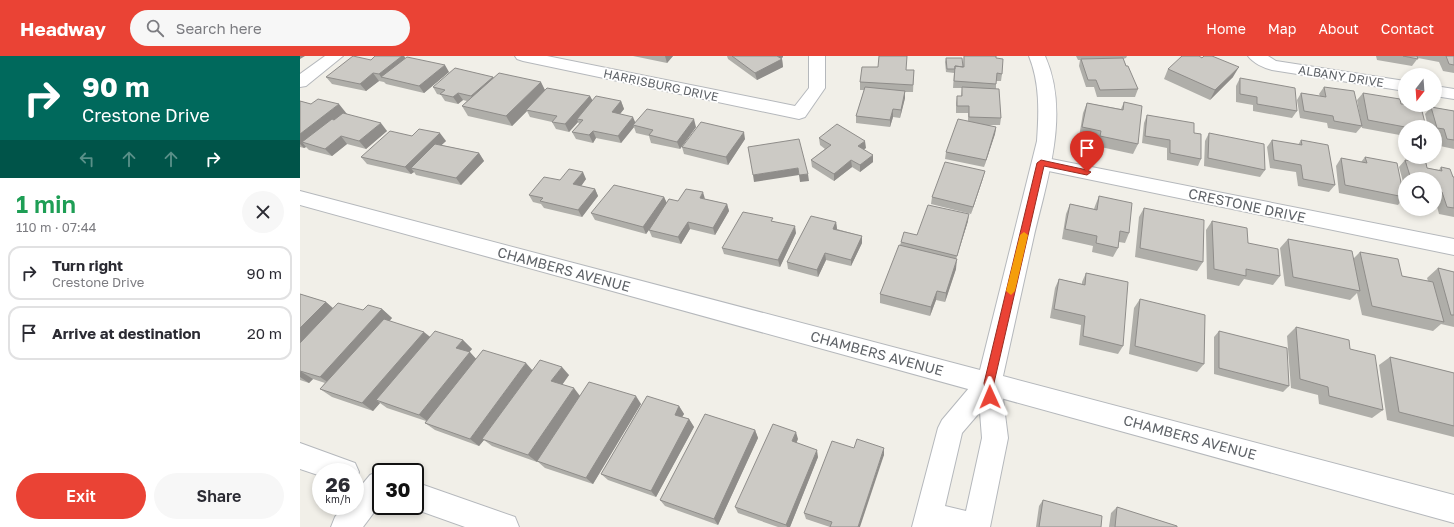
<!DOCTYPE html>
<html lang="en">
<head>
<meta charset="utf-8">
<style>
	body { margin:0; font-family:"Golos Text",sans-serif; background:#f7f7f7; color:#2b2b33; height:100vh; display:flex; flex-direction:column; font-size:15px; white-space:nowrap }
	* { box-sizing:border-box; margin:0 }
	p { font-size:13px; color:#7c7c81 }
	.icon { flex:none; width:22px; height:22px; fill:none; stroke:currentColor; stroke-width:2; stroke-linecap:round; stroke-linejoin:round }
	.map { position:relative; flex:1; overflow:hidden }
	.side { display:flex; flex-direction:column; background:#fff; width:300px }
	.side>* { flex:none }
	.top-card { background:#00695c; color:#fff; overflow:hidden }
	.needle { width:26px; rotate:197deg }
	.controls { position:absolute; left:1098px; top:12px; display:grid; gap:8px }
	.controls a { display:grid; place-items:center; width:44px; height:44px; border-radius:50%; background:#fff; box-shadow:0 2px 6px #0003; font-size:20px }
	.speed { position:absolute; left:12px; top:407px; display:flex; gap:8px; font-size:20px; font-weight:700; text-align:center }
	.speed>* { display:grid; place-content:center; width:52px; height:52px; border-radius:50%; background:#fff; box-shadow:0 2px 6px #0003; line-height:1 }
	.speed small { font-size:10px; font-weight:400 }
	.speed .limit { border:2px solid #111; border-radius:6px; background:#fff; color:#111 }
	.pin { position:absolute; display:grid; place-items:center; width:34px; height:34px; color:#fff; margin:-41px -17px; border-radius:50% 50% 50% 0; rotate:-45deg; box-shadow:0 0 4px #0007 }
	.pin .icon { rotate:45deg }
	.me { position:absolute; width:44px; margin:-22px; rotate:359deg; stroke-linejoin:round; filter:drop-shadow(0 0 3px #0008) }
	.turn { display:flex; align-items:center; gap:14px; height:84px; padding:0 16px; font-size:18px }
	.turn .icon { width:52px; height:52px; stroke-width:2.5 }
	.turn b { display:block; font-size:28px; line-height:34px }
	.lanes { display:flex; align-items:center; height:38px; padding:0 16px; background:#0003; justify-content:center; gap:20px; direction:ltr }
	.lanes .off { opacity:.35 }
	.round { display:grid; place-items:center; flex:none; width:42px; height:42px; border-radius:21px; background:#f7f7f7 }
	.headline { display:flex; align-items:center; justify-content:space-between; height:68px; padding:0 16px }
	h1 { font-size:24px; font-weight:600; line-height:30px; color:#1e9e55 }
	.button { display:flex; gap:8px; margin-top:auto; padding:8px 16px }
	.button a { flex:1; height:46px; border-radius:24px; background:#ea4335; color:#fff; font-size:16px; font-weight:600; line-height:46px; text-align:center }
	.button a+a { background:#f7f7f7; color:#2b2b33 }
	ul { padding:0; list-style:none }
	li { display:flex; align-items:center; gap:12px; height:54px; margin:0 8px 6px; padding:0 8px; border:2px solid #e1e1e2; border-radius:12px }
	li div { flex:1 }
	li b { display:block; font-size:15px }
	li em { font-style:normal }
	header { display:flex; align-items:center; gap:24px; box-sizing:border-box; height:56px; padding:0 20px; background:#ea4335; color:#fff }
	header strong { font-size:19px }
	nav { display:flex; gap:22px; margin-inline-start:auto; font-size:14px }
	.search { width:280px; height:36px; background:#f7f7f7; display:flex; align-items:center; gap:10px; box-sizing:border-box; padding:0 14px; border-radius:22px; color:#7c7c81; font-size:15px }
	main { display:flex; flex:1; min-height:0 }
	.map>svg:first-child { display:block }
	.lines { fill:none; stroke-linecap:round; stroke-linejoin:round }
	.minor-casing { stroke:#b5b8bc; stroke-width:2 }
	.tertiary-casing { stroke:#b5b8bc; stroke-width:2 }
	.minor { fill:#fff; fill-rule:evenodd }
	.tertiary { fill:#fff; fill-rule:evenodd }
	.wall { fill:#afaea9 }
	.shaded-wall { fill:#8f8d8a }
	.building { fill:#cccac5; stroke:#8f8d8a }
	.route { fill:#ea4335; stroke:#982c22 }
	.slow { fill:#f59e0b }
	.labels { text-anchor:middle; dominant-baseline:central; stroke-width:3.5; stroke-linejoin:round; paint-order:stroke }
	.far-street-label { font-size:12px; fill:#5f6368; stroke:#fff }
	.street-label { font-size:14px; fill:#5f6368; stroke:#fff }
</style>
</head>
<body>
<header>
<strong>Headway</strong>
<div class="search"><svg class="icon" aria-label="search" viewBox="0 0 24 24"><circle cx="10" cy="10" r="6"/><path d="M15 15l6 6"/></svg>Search here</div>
<nav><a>Home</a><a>Map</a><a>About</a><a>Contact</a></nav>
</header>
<main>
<section class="side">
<div class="top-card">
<div class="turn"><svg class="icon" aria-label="right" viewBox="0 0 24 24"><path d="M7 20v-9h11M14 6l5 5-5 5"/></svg><div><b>90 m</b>Crestone Drive</div></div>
<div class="lanes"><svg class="icon off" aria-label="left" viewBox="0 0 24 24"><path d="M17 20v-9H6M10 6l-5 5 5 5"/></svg><svg class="icon off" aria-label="ahead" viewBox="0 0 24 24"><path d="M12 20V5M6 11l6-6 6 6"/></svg><svg class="icon off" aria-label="ahead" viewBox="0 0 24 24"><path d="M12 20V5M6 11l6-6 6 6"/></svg><svg class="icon" aria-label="right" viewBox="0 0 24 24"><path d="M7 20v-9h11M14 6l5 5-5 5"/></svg></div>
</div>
<div class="headline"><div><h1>1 min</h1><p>110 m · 07:44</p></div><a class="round"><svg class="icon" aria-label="close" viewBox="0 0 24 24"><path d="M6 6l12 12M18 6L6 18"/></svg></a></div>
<ul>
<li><svg class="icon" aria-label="right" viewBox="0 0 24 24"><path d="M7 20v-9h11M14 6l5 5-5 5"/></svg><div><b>Turn right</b><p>Crestone Drive</p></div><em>90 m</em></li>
<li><svg class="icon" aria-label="arrive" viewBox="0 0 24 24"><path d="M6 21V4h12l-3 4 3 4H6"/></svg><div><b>Arrive at destination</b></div><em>20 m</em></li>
</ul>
<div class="button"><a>Exit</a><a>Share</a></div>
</section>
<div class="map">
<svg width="1154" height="471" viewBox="0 0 1154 471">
	<rect width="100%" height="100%" fill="#f1efe8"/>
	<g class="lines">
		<g class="minor-casing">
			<path id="minor" d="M25,0H43L6,30L0,31V18Z
				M215,0H247L495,50L509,32V0H525V32L505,61L499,63L223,5L217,3Z
				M948,0H968L976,5L1105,25V35L972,14C964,12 953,7 948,0Z
				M1135,30L1154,33V43L1135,40Z
				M741,101L1154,183V199L734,112L732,107L734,102Z
				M689,316L698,319L701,327L708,382L690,471H612L638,372L642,364L680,319ZM680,356L682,382L666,455L645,450L662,377Z
				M0,387L55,407L59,416L55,425V416H21V420L0,413Z
				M79,415L82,416L81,447L63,471H31L35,461L44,450H55V437L70,419Z
				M115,426L215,461L219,471H165L106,450H115Z"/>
		</g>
		<g class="tertiary-casing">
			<path id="tertiary" d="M729,0H745C771,58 746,126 733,184C723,229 713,275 703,320L1154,439V467L0,149V135L680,314L737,85C739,56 740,27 729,0Z"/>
		</g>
		<use href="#minor" class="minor"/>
		<use href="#tertiary" class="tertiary"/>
	</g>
	<path class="wall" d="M75,0H104L105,2L149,16L124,37L86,28L84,26L79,25L66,35L32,28L26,21L71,4Z
		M333,0H373L367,7Z
		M427,0H483V1L481,3H482L483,11L457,24L428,3Z
		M664,0L696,2L702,18L701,25H696V33L701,62L700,69H688L696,71L695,78L684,111L645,103L646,96L668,65V57H656V47L657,40H661L662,32H653L654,17L646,16L645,6L646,2L663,11Z
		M776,0H827L826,2L823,3L838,33L835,41H797L794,31H786L779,10L780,4H778Z
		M1076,0H1154V17L1143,15L1139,6L1118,2L1112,10L1077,4Z
		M868,13L933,21L910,44L864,23Z
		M606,14H614L613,36H605V42L600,62L593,61L590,71L556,67V60L564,34H560V26Z
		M193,21L245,34L290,40L292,45H321L324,53L320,58L335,67L396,71L380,93L351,87L349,80L336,77L334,71L321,87L296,82L293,87L276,83L272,76L279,68L278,66L269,76L256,73L252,66L230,61L227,55L212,70L168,60L162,50L167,45L163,44L158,48L145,45L141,39L137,38L133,31Z
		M940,22L997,55L992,62L953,55V49L936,46V30Z
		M1024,31L1062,70L1056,77L1028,72L1027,67L1000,62L997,44L1001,37L1020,40L1019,38Z
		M1063,37L1101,48L1105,71V80L1062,72L1057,44Z
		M0,45L47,58L87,75L66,93L47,88L32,100L9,94L6,91L4,92L0,91Z
		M824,46L838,88L833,98L796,90L798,85L779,81L783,57L787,47L821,53Z
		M1131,51L1154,55V93L1140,90L1138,80H1135V71H1128L1125,58Z
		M847,59L894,77L901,103L898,110L867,104V92L842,87L844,67Z
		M909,77L965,114L960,121L904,110L905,85Z
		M112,80L146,85L141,89L179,97L184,105L161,129L116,119L114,116L111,118L67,108L61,101Z
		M519,82L566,92L564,93L573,106L560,116L552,111L534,125L512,111L511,104L525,93L520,89Z
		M445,83L428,109L384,98L382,91Z
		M972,84L998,89L1001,84L1035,129L1029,136L998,130L996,116L970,112L967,91Z
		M1065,101L1104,141L1098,149L1039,137L1036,110L1041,102L1061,106Z
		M1105,104L1127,112L1139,114L1141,111L1153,121H1154V161L1139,158L1135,143V123H1105V133L1099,111Z
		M683,122L671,158L631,148L632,141Z
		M286,123L281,130L295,133L298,140L282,161L244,152L241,148L233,146L229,139L260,124Z
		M799,140L829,177L825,187L819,186L818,192L813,201L792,196L793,190L762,183L766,158L770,148L794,153L795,150Z
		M364,141L367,147L378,145L405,143L427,148L429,155L415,179L390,173L381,188L352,181L349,174L346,178L295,164L291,157Z
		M844,152L903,206L897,215L835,201L839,161Z
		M473,165L496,177L480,211L424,198L422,192Z
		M668,165L656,203V213L645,246L636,244L630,260L580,247V238L600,189L601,186L617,179Z
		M912,165L948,187L980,220L973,229L944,223L939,230L907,223L906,174Z
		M536,166L537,173L562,180V187L551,210L526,204L518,221L488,213L487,206Z
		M988,183L1053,203L1060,196L1102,220L1128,225L1127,222L1138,212L1154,216V271L1141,268L1133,275L1062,259L1057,237L1050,244L985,230L980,192Z
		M786,217L823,290L818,298L779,289L781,269L750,262L755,232L759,223L782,228V226Z
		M0,238L26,246L33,252L63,254L82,253L92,262L89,265L130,281L163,284L172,293L169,296L176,303L233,314L269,319L262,329L280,340L341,348L293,428L245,412L237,405V406L192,390L184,384L179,390L135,374L125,367L126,365L87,352L80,347L73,355L32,341L20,333L25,327L13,323L9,327L0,324Z
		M840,243L904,308L897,316L829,298L834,252Z
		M996,271L1050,293L1083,354L1072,362L1019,348L1018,339L991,332L987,280Z
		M919,275L989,330L983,336L914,318V281Z
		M1090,301L1154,317V381L1087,364L1079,309Z
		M379,350L384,358L382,361L389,363L394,371L356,441L308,424L301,418Z
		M455,374L458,382L418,469L365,450L360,444Z
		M498,383L496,387L518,401L490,471H478L438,457L435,451Z
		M554,392H584V399L530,471L506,463L504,457Z
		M743,444L801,471H736L739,450Z
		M817,451L877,471H809L811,457Z"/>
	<path class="shaded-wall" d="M0,0H5L0,3Z
		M102,0H104L108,6L81,21L79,18Z
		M365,0H373L367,7Z
		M475,0H483V1L476,5Z
		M482,3L483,11L457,24L455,17Z
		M145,9L149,16L124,37L119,30Z
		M939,11L933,21L910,44L915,34Z
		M73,17L79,25L66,35L60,28Z
		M193,21L197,28L176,47L171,40Z
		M241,26L246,36L226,54L227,55L212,70L206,60Z
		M605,35V42L600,62L601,54Z
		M158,37L163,44L158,48L153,41Z
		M290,40L294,47L277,63L278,66L269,76L265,68Z
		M321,45L324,53L315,64L312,56Z
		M39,48L47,58L9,88L2,86L6,91L4,92L0,88V78Z
		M593,53V61L590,71V64Z
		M333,61L336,68L333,69L334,71L321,87L318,80Z
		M394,63L396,71L380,93L377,86Z
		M81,67L87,75L66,93L59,85Z
		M696,71L695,78L684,111L686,104Z
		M293,75L296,82L293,87L289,79Z
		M444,76L445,83L428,109L426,101Z
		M140,77L146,85L116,113L111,112L114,116L111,118L105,111Z
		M41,80L47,88L32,100L25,93Z
		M565,85L566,92L558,97V90Z
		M179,97L184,105L161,129L156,122Z
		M573,99V106L560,116V109Z
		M551,104L552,111L534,125V118Z
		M498,112L499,119L454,126L453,119Z
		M685,115L683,122L671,158L673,151Z
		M283,116L286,123L277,136L273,128Z
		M508,118L509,125L500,126L499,119Z
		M295,133L298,140L282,161L278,154Z
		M403,136L405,143L400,142Z
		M364,141L367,148L346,178L343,171Z
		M427,148L429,155L415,179L413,172Z
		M669,158L668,165L655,207Z
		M388,166L390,173L381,188L378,181Z
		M536,166L537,173L534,179L533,173Z
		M495,170L496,177L480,211L478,204Z
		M562,180V187L551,210V204Z
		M525,197L526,204L518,221L517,214Z
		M657,203L656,213L645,246L646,237Z
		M637,235L636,244L630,260L631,251Z
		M26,246L37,256L0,293V272Z
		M82,253L92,262L32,329L20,321Z
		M124,276L134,284L76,344L80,347L73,355L62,347Z
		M163,284L172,293L165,301L156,292Z
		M170,296L178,305L130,367L119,359Z
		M226,307L233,315L182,383L184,384L179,390L170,383Z
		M262,311L269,319L259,333L251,325Z
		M0,315L13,323L9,327L0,321Z
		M274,332L280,340L237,406L228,399Z
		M336,340L341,348L293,428L286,422Z
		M379,350L384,358L379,366L375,359Z
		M389,363L394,371L356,441L351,435Z
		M455,374L458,382L418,469L414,463Z
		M496,376L498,383L494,392L492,385Z
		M584,392V399L560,471H558Z
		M517,394L518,401L490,471H487L486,469Z"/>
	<path class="building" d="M53,0L71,4L75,0H102L79,18L73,17L60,28L26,21Z
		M432,0H477L482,3L455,17Z
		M579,0H607L606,14H614L613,29L560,26L562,11H578Z
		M664,0H696V2L703,3L702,18L697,17L696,28L654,25L655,10L664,11Z
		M882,0H899L902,2L904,0H912L939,11L915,34L868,13Z
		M1103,0H1117L1118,3Z
		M1146,0H1154V9L1149,8Z
		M107,1L145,9L119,30L81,21Z
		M646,2H662L663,11L655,10V13H647Z
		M823,2L826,10H828L838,33L800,34L796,24H788L781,3Z
		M155,12L193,21L171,40L158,37L153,41L140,38L145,34L133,31Z
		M199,17L241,26L206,60L162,50Z
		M940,22L995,32L997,55L957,48V41L940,38Z
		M565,31L605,35L601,54L593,53L590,64L556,60Z
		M662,31L699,33L701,62L669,61V50H657V40H662Z
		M1024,31L1054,35L1062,70L1034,65L1033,60L1004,55L1001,37L1026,41Z
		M247,32L290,40L265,68L252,66L257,60L226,54Z
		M1063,37L1100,43L1101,48H1105V49L1121,51L1126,71H1105L1068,64Z
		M296,40L321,45L312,56L333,61L318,80L293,75L289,79L272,76L283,64L277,63Z
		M18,43L39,48L0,78V45L11,48Z
		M824,46L842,50L838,88L800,80L801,75L782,71L787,47L823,54Z
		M1131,51L1154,55V84L1147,83L1144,73L1137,72Z
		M347,53L394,63L377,86L349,79L353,74L333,69Z
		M43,57L81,67L59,85L41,80L25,93L2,86L32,63L34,64Z
		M847,59L894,67V77L901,78V103L870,97V84L845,80Z
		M658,63L696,71L686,104L646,96Z
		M401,66L444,76L426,101L382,91Z
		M537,68L565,85L558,90L573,99L560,109L551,104L534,118L511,104L531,89L519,82Z
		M119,73L140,77L105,111L61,101L90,75L112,80Z
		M909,77L964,88L965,114L908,102Z
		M499,83L508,118L499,119L498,112L453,119L448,91Z
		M972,84L1002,89L1001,84L1028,89L1035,129L1003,123L1001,109L974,104Z
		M135,88L179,97L156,122L111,112Z
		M1065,101L1097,107L1104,141L1045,129L1041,102L1067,107Z
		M1105,104L1126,107L1127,112L1142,115L1141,111L1150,113L1153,121H1154V152L1147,151L1142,136L1135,135V123H1111Z
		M645,106L685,115L673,151L632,141Z
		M269,113L283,116L273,128L295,133L278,154L240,145L243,142L229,139L244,121L260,124Z
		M314,129L364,141L343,171L291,157Z
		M386,133L403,136L400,142L427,148L413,172L388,166L378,181L349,174L369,143L378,145Z
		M799,140L832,147L829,177L820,175L818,192L796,187L797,180L765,173L770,148L797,154Z
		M628,149L669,158L657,200L601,186L604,176L617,179Z
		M844,152L904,164L903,206L840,192Z
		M443,156L473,162L471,165L495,170L478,204L422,192Z
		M511,160L536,166L533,173L562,180L551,204L525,197L517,214L487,206Z
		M912,165L947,172L948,187L978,193L980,220L946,213V220L914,213Z
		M988,183L1052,195L1060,235L993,221Z
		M599,189L657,203L646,237L637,235L631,251L580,238Z
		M1060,196L1098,203L1102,220L1133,226L1144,266L1072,250Z
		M1138,212L1154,216V259H1151Z
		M786,217L828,226L823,290L783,280L785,260L754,253L759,223L785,229Z
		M0,238L26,246L0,272Z
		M840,243L905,259L904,308L835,290Z
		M38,247L63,254L68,249L82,253L20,321L0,315V287Z
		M84,263L124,276L62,347L20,333Z
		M996,271L1049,284L1050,293L1075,299L1083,354L1029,340L1028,331L1000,323Z
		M135,275L163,284L156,292L170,296L119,359L76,344Z
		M919,275L987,292L989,330L919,312Z
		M183,294L226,307L170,383L125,367Z
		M1090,301L1154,317V370L1099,356Z
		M240,304L262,311L251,325L274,332L228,399L182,383Z
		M289,326L336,340L286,422L237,405Z
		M347,340L379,350L375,359L389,363L351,435L301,418Z
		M405,358L455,374L414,463L360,444Z
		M473,368L496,376L492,385L517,394L486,469L435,451Z
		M557,383L584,392L558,471H530L532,466L504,457L532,385L554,392Z
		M743,444L802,460L801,471H739Z
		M817,451L877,470V471H815Z"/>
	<path class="route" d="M741,104L787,114L791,116L787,119L744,110L694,327L695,341L694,344L690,345L687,344L684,327L737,107Z"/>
	<path class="slow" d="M724,176L728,179L715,235L711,239L706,235L720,179Z"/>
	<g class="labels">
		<g class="far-street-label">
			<text transform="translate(1041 20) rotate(9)">ALBANY DRIVE</text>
			<text transform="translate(361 29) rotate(12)">HARRISBURG DRIVE</text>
		</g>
		<g class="street-label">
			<text transform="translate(947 149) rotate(12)">CRESTONE DRIVE</text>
			<text transform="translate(264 213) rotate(15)">CHAMBERS AVENUE</text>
			<text transform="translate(577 297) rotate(15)">CHAMBERS AVENUE</text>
			<text transform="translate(890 381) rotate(15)">CHAMBERS AVENUE</text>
		</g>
	</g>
</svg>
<div class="controls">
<a><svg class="needle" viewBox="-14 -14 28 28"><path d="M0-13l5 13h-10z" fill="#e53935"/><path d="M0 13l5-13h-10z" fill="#7c7c81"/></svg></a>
<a><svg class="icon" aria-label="sound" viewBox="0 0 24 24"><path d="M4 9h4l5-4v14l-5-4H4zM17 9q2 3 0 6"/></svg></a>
<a><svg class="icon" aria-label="search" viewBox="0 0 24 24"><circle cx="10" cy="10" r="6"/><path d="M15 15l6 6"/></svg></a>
</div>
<div class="speed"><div>26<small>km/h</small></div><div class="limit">30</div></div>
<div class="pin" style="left:787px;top:116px;background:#d93025"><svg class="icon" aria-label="arrive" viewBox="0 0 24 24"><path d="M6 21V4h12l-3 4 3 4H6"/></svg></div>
<svg class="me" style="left:690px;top:341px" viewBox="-20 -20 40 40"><path d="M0-17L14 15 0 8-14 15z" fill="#ea4335" stroke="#fff" stroke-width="4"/></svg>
</div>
</main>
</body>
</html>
